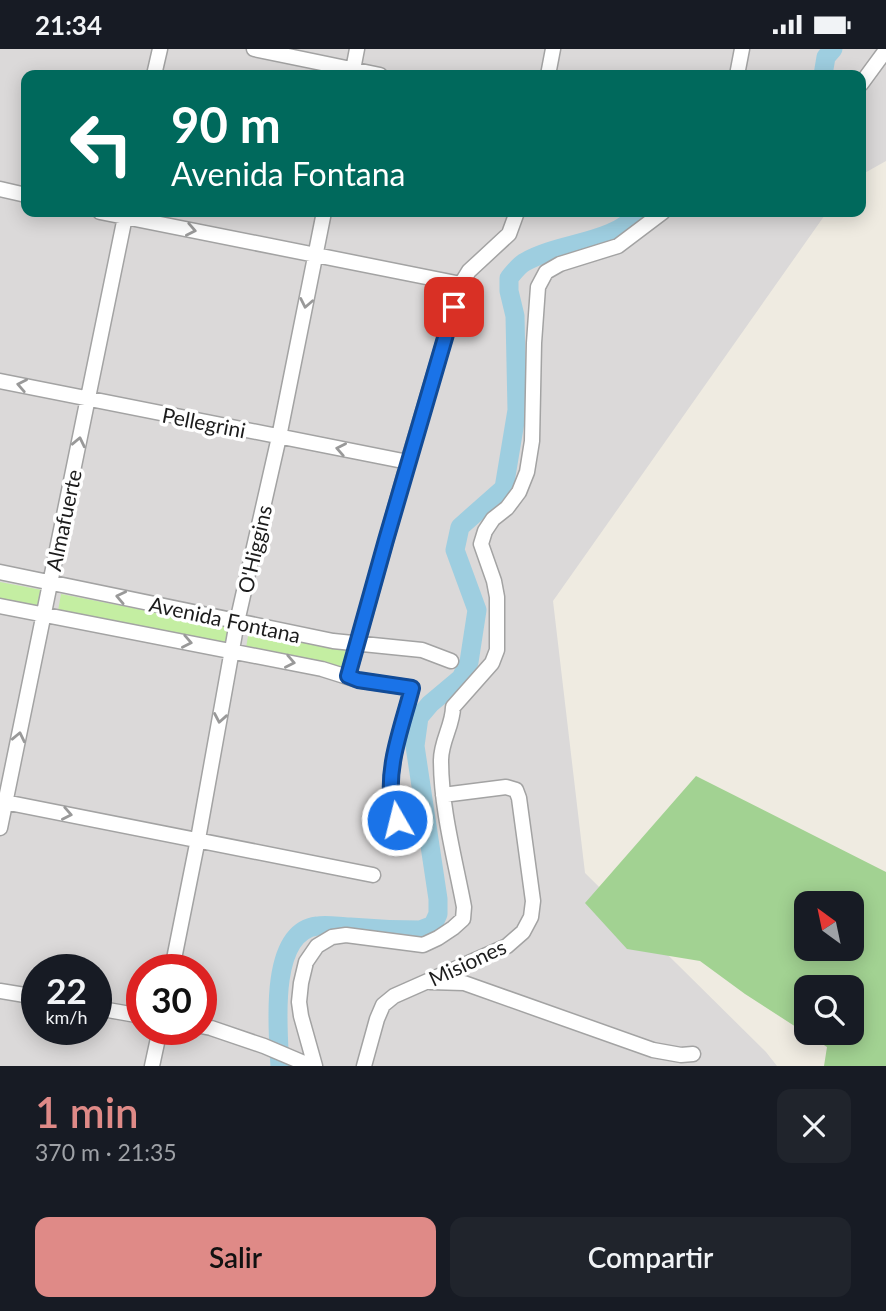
<!DOCTYPE html>
<html lang="es">
<head>
<meta charset="utf-8">
<style>
	body { margin:0; font-family:Lato,sans-serif; background:#20242c; color:#f1f3f6; height:100vh; display:flex; flex-direction:column; font-size:26px; white-space:nowrap }
	* { box-sizing:border-box; margin:0 }
	p { font-size:23px; color:#9ea1a6 }
	.icon { flex:none; width:38px; height:38px; fill:none; stroke:currentColor; stroke-width:2; stroke-linecap:round; stroke-linejoin:round }
	.map { position:relative; height:1017px; overflow:hidden }
	.drawer { display:flex; flex-direction:column; background:#171b24; flex:1 }
	.drawer>* { flex:none }
	.guide { position:absolute; left:21px; top:21px; width:845px; height:147px; border-radius:14px; box-shadow:0 4px 18px #0003; background:#00695c; color:#fff; overflow:hidden }
	.needle { width:46px; rotate:327deg }
	.controls { position:absolute; left:794px; top:842px; display:grid; gap:14px }
	.controls a { display:grid; place-items:center; width:70px; height:70px; border-radius:14px; background:#171b24; box-shadow:0 4px 18px #0003; font-size:35px }
	.speed { position:absolute; left:21px; top:905px; display:flex; gap:14px; font-size:35px; font-weight:700; text-align:center }
	.speed>* { display:grid; place-content:center; width:91px; height:91px; border-radius:50%; background:#171b24; box-shadow:0 4px 18px #0003; line-height:1 }
	.speed small { font-size:18px; font-weight:400 }
	.speed .limit { border:10px solid #d22; background:#fff; color:#111 }
	.pin { position:absolute; display:grid; place-items:center; width:60px; height:60px; color:#fff; margin:-30px; border-radius:14px; box-shadow:0 4px 10px #0006 }
	.me { position:absolute; width:77px; margin:-38px; rotate:352deg; stroke-linejoin:round; filter:drop-shadow(0 0 5px #0008) }
	.turn { display:flex; align-items:center; gap:24px; height:147px; padding:0 35px; font-size:32px }
	.turn .icon { width:91px; height:91px; stroke-width:2.5 }
	.turn b { display:block; font-size:49px; line-height:60px }
	.round { display:grid; place-items:center; flex:none; width:74px; height:74px; border-radius:14px; background:#20242c }
	.summary { display:flex; align-items:center; justify-content:space-between; height:119px; padding:0 35px }
	h1 { font-size:42px; font-weight:600; line-height:52px; color:#df8a87 }
	.action { display:flex; gap:14px; margin-top:auto; padding:14px 35px }
	.action a { flex:1; height:80px; border-radius:14px; background:#df8a87; color:#111; font-size:28px; font-weight:600; line-height:80px; text-align:center }
	.action a+a { background:#20242c; color:#f1f3f6 }
	.status { display:flex; justify-content:space-between; align-items:center; height:49px; padding:0 35px; background:#171b24; direction:ltr }
	.status svg { height:19px; fill:currentColor }
	.map>svg:first-child { display:block }
	.residential { fill:#dbd9d9; fill-rule:evenodd }
	.grass { fill:#c4eea2 }
	.forest { fill:#a2d292; fill-rule:evenodd }
	.lines { fill:none; stroke-linecap:round; stroke-linejoin:round }
	.river { stroke:#9ecee0; stroke-width:19 }
	.minor-casing { stroke:#a3a3a3; stroke-width:17 }
	.minor { stroke:#fff; stroke-width:14 }
	.oneway { stroke:#999 }
	.route-casing { stroke:#114b97; stroke-width:18 }
	.route { stroke:#1a73e8; stroke-width:12 }
	.labels { text-anchor:middle; dominant-baseline:central; stroke-width:7; stroke-linejoin:round; paint-order:stroke }
	.street-label { font-size:21px; fill:#1c1c1c; stroke:#fff }
</style>
</head>
<body>
<div class="status"><b>21:34</b><svg viewBox="0 0 49 12"><path d="M0 12V9h3v3zM5 12V6h3v6zM10 12V3h3v9zM15 12V0h3v12zM26 1h20v11H26zM47 4h2v5h-2z"/></svg></div>
<div class="map">
<svg width="886" height="1017" viewBox="0 0 886 1017">
	<rect width="100%" height="100%" fill="#efebe1"/>
	<path class="residential" d="M0,0H886V112L861,126V26H26V163H827L553,552L585,824L766,1003L777,1017H0ZM37,920H96V980H37ZM142,920H201V980H142Z"/>
	<path class="grass" d="M0,533L42,541L39,559L0,551Z
		M61,545L230,578L227,596L58,562Z
		M249,581L346,600L343,618L246,599Z"/>
	<path class="forest" d="M696,727L886,823V1017H824L827,998L745,945L700,912L627,900L585,854ZM807,854H852V900H807ZM807,938H852V984H807Z"/>
	<g class="lines">
		<path class="river" d="M823,26L826,8L833,0
			M280,1017C278,982 268,883 317,877C328,875 340,878 350,878C373,880 397,881 420,881L433,876L438,865V850L415,697L419,668L430,655L461,629L469,613L477,561L455,501L460,478L504,439L517,361L515,267L509,242V229C514,223 519,216 525,213C562,192 611,196 641,163"/>
		<g class="minor-casing">
			<path id="minor" d="M254,0L380,26
				M154,26L160,0
				M352,26L357,0
				M548,26L553,0
				M737,26L742,0
				M861,35L886,1
				M0,140L26,146
				M100,163L461,235
				M0,332L408,413
				M0,523L333,592L422,601L451,612
				M0,557L322,620L357,631L412,639C403,675 386,717 392,755C393,760 395,765 397,771
				M348,627L408,413L461,235L469,222L509,185L517,163
				M0,752L373,826
				M0,779L126,163
				M172,920L198,790L237,573L279,388L324,163
				M430,933L464,934L653,1001L681,1006L693,1005
				M0,942L37,948
				M96,959L142,967
				M201,977L211,979L264,997L311,1017
				M152,1017L160,980
				M315,1017L301,967L299,953L301,934L306,913L317,897L332,888L346,886L423,896L438,889L453,879L463,870L464,858C455,810 441,760 441,711C441,692 453,676 453,658L492,614L497,601V548L494,532L481,495L485,482L493,470L507,459L519,443L527,423L532,392L534,294L538,238L546,223L560,215L618,197L663,163
				M364,1017L377,970L383,956L394,947L507,897L523,883L531,868L533,852L519,749L516,741L506,738L443,746"/>
		</g>
		<use href="#minor" class="minor"/>
	</g>
	<defs><path id="oneway-chevron" d="M-2-3.5L2.5 0L-2 3.5" fill="none" stroke-width="1.6" stroke-linecap="round" stroke-linejoin="round" transform="scale(1.75)"/></defs>
	<g class="oneway">
		<use href="#oneway-chevron" transform="translate(191 181) rotate(11)"/>
		<use href="#oneway-chevron" transform="translate(306 254) rotate(101)"/>
		<use href="#oneway-chevron" transform="translate(22 336) rotate(-169)"/>
		<use href="#oneway-chevron" transform="translate(79 393) rotate(-78)"/>
		<use href="#oneway-chevron" transform="translate(341 400) rotate(-169)"/>
		<use href="#oneway-chevron" transform="translate(121 548) rotate(-168)"/>
		<use href="#oneway-chevron" transform="translate(187 593) rotate(11)"/>
		<use href="#oneway-chevron" transform="translate(290 613) rotate(11)"/>
		<use href="#oneway-chevron" transform="translate(220 669) rotate(100)"/>
		<use href="#oneway-chevron" transform="translate(19 688) rotate(-78)"/>
		<use href="#oneway-chevron" transform="translate(67 765) rotate(11)"/>
	</g>
	<g class="lines">
		<g class="route-casing">
			<path id="route" d="M397,771C395,765 393,760 392,754C386,717 403,675 412,639L358,631L348,627L386,491L454,258"/>
		</g>
		<use href="#route" class="route"/>
	</g>
	<g class="labels">
		<g class="street-label">
			<text transform="translate(204 373) rotate(11)">Pellegrini</text>
			<text transform="translate(63 471) rotate(-78)">Almafuerte</text>
			<text transform="translate(254 500) rotate(-77)">O'Higgins</text>
			<text transform="translate(225 570) rotate(12)">Avenida Fontana</text>
			<text transform="translate(467 913) rotate(-25)">Misiones</text>
		</g>
	</g>
</svg>
<div class="controls">
<a><svg class="needle" viewBox="-14 -14 28 28"><path d="M0-13l5 13h-10z" fill="#e53935"/><path d="M0 13l5-13h-10z" fill="#9ea1a6"/></svg></a>
<a><svg class="icon" aria-label="search" viewBox="0 0 24 24"><circle cx="10" cy="10" r="6"/><path d="M15 15l6 6"/></svg></a>
</div>
<div class="speed"><div>22<small>km/h</small></div><div class="limit">30</div></div>
<div class="pin" style="left:454px;top:258px;background:#d93025"><svg class="icon" aria-label="arrive" viewBox="0 0 24 24"><path d="M6 21V4h12l-3 4 3 4H6"/></svg></div>
<svg class="me" style="left:397px;top:771px" viewBox="-20 -20 40 40"><circle r="17" fill="#1a73e8" stroke="#fff" stroke-width="3"/><path d="M0-11L8 9 0 5-8 9z" fill="#fff"/></svg>
<div class="guide">
<div class="turn"><svg class="icon" aria-label="left" viewBox="0 0 24 24"><path d="M17 20v-9H6M10 6l-5 5 5 5"/></svg><div><b>90 m</b>Avenida Fontana</div></div>
</div>
</div>
<section class="drawer">
<div class="summary"><div><h1>1 min</h1><p>370 m · 21:35</p></div><a class="round"><svg class="icon" aria-label="close" viewBox="0 0 24 24"><path d="M6 6l12 12M18 6L6 18"/></svg></a></div>
<div class="action"><a>Salir</a><a>Compartir</a></div>
</section>
</body>
</html>
